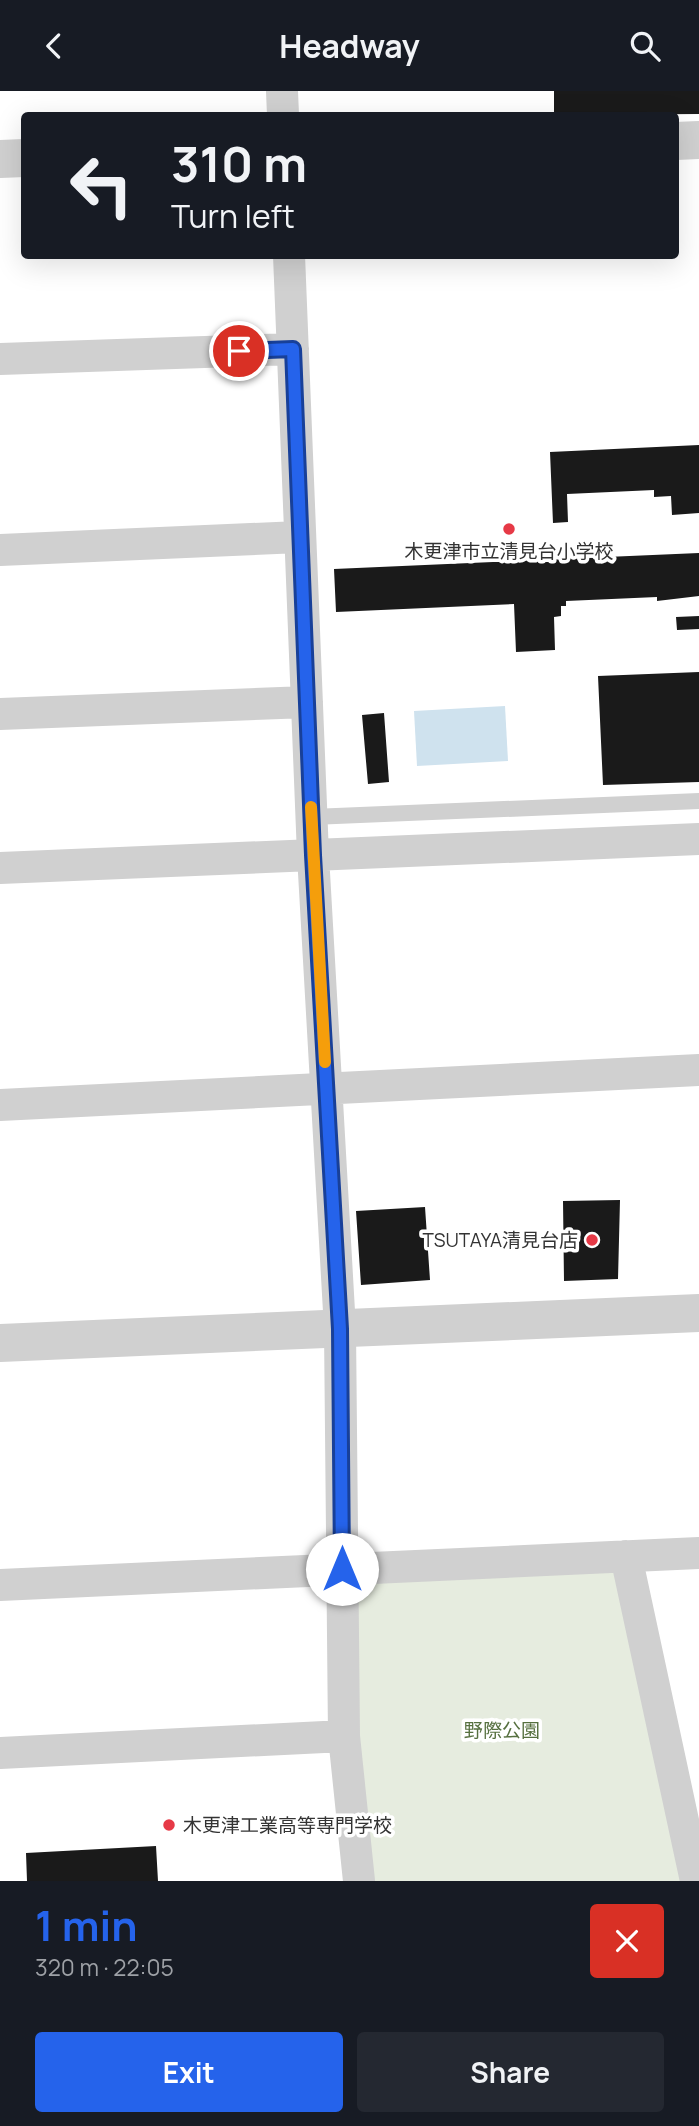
<!DOCTYPE html>
<html lang="en">
<head>
<meta charset="utf-8">
<style>
	body { margin:0; font-family:Manrope,"Noto Sans JP",sans-serif; background:#242831; color:#f1f3f6; height:100vh; display:flex; flex-direction:column; font-size:26px; white-space:nowrap }
	* { box-sizing:border-box; margin:0 }
	p { font-size:23px; color:#9ea1a6 }
	.icon { flex:none; width:38px; height:38px; fill:none; stroke:currentColor; stroke-width:2; stroke-linecap:round; stroke-linejoin:round }
	.map { position:relative; height:1790px; overflow:hidden }
	.panel { display:flex; flex-direction:column; background:#171b24; flex:1 }
	.panel>* { flex:none }
	.banner { position:absolute; left:21px; top:21px; width:658px; height:147px; border-radius:7px; box-shadow:0 7px 28px #0002; background:#171b24; color:#f1f3f6; overflow:hidden }
	.pin { position:absolute; display:grid; place-items:center; width:60px; height:60px; color:#fff; margin:-30px; border:4px solid #fff; border-radius:50%; box-shadow:0 2px 7px #0007 }
	.me { position:absolute; width:77px; margin:-38px; rotate:0deg; stroke-linejoin:round; filter:drop-shadow(0 0 5px #0008) }
	.turn { display:flex; align-items:center; gap:24px; height:147px; padding:0 35px; font-size:32px }
	.turn .icon { width:91px; height:91px; stroke-width:2.5 }
	.turn b { display:block; font-size:49px; line-height:60px }
	.round { display:grid; place-items:center; flex:none; width:74px; height:74px; border-radius:7px; background:#242831 }
	.overview { display:flex; align-items:center; justify-content:space-between; height:119px; padding:0 35px }
	h1 { font-size:42px; font-weight:700; line-height:52px; color:#2563eb }
	.cta { display:flex; gap:14px; margin-top:auto; padding:14px 35px }
	.cta a { flex:1; height:80px; border-radius:7px; background:#2563eb; color:#fff; font-size:28px; font-weight:700; line-height:80px; text-align:center }
	.cta a+a { background:#242831; color:#f1f3f6 }
	header { display:flex; justify-content:space-between; align-items:center; height:91px; padding:0 35px; background:#171b24; font-size:32px; font-weight:700 }
	.map>svg:first-child { display:block }
	.green { fill:#e6ecdf }
	.water { fill:#cfe2ee }
	.building { fill:#1a1a1a }
	.lines { fill:none; stroke-linecap:round; stroke-linejoin:round }
	.service { stroke:#d0d0d0; stroke-width:16 }
	.minor { stroke:#d0d0d0; stroke-width:32 }
	.tertiary { stroke:#d0d0d0; stroke-width:38 }
	.route-casing { stroke:#184099; stroke-width:18 }
	.route { stroke:#2563eb; stroke-width:12 }
	.slow { stroke:#f59e0b; stroke-width:12 }
	.poi-dot { fill:#e63946; stroke:#fff; stroke-width:2.5 }
	.labels { text-anchor:middle; dominant-baseline:central; stroke-width:7; stroke-linejoin:round; paint-order:stroke }
	.poi-label { font-size:19px; fill:#333; stroke:#fff }
	.park-label { font-size:19px; fill:#56703f; stroke:#fff }
</style>
</head>
<body>
<header><svg class="icon" aria-label="back" viewBox="0 0 24 24"><path d="M15 5l-7 7 7 7"/></svg>Headway<svg class="icon" aria-label="search" viewBox="0 0 24 24"><circle cx="10" cy="10" r="6"/><path d="M15 15l6 6"/></svg></header>
<div class="map">
<svg width="699" height="1790" viewBox="0 0 699 1790">
	<rect width="100%" height="100%" fill="#fff"/>
	<path class="green" d="M615,1480L682,1790H373L359,1643L356,1493Z"/>
	<path class="water" d="M505,615L508,670L417,675L414,620Z"/>
	<path class="building" d="M554,0H699V23L554,24Z
		M699,354V422L672,424L671,405L654,406V399L567,403L568,431L553,432L550,361Z
		M699,462V505L657,510V506L566,510V515H561V525L554,526L555,559L516,561L514,513L336,521L334,478Z
		M699,525V538L677,539L676,526Z
		M699,581V691L603,694L598,585Z
		M384,622L389,691L368,693L362,624Z
		M620,1109L618,1188L564,1190L563,1110Z
		M425,1116L430,1189L361,1194L356,1120Z
		M156,1755L158,1790H27L26,1762Z"/>
	<g class="lines">
		<path class="service" d="M312,726L699,710"/>
		<path class="minor" d="M282,0L283,24
			M0,268L293,258
			M0,459L299,446
			M0,623L307,611
			M0,777L699,748
			M0,1014L699,979
			M626,1465L696,1790
			M0,1494L699,1462
			M344,1645L359,1790
			M0,1662L344,1645L340,1238L313,764L289,164"/>
		<path class="tertiary" d="M676,50L699,49
			M0,68L24,67
			M0,1252L699,1222"/>
	</g>
	<g class="lines">
		<g class="route-casing">
			<path id="route" d="M239,260L293,258L313,764L340,1238L342,1478"/>
		</g>
		<use href="#route" class="route"/>
		<path class="slow" d="M311,716L325,971"/>
	</g>
	<g class="poi-dot">
		<circle cx="509" cy="438" r="7"/>
		<circle cx="592" cy="1149" r="7"/>
		<circle cx="169" cy="1734" r="7"/>
	</g>
	<g class="labels">
		<g class="poi-label">
			<text x="509" y="460">木更津市立清見台小学校</text>
			<text x="578" y="1149" text-anchor="end">TSUTAYA清見台店</text>
			<text x="183" y="1734" text-anchor="start">木更津工業高等専門学校</text>
		</g>
		<g class="park-label">
			<text x="502" y="1639">野際公園</text>
		</g>
	</g>
</svg>
<div class="pin" style="left:239px;top:260px;background:#d93025"><svg class="icon" aria-label="arrive" viewBox="0 0 24 24"><path d="M6 21V4h12l-3 4 3 4H6"/></svg></div>
<svg class="me" style="left:342px;top:1478px" viewBox="-20 -20 40 40"><circle r="19" fill="#fff"/><path d="M0-13L10 11 0 6-10 11z" fill="#2563eb"/></svg>
<div class="banner">
<div class="turn"><svg class="icon" aria-label="left" viewBox="0 0 24 24"><path d="M17 20v-9H6M10 6l-5 5 5 5"/></svg><div><b>310 m</b>Turn left</div></div>
</div>
</div>
<section class="panel">
<div class="overview"><div><h1>1 min</h1><p>320 m · 22:05</p></div><a class="round" style="background:#d93025;color:#fff"><svg class="icon" aria-label="close" viewBox="0 0 24 24"><path d="M6 6l12 12M18 6L6 18"/></svg></a></div>
<div class="cta"><a>Exit</a><a>Share</a></div>
</section>
</body>
</html>
